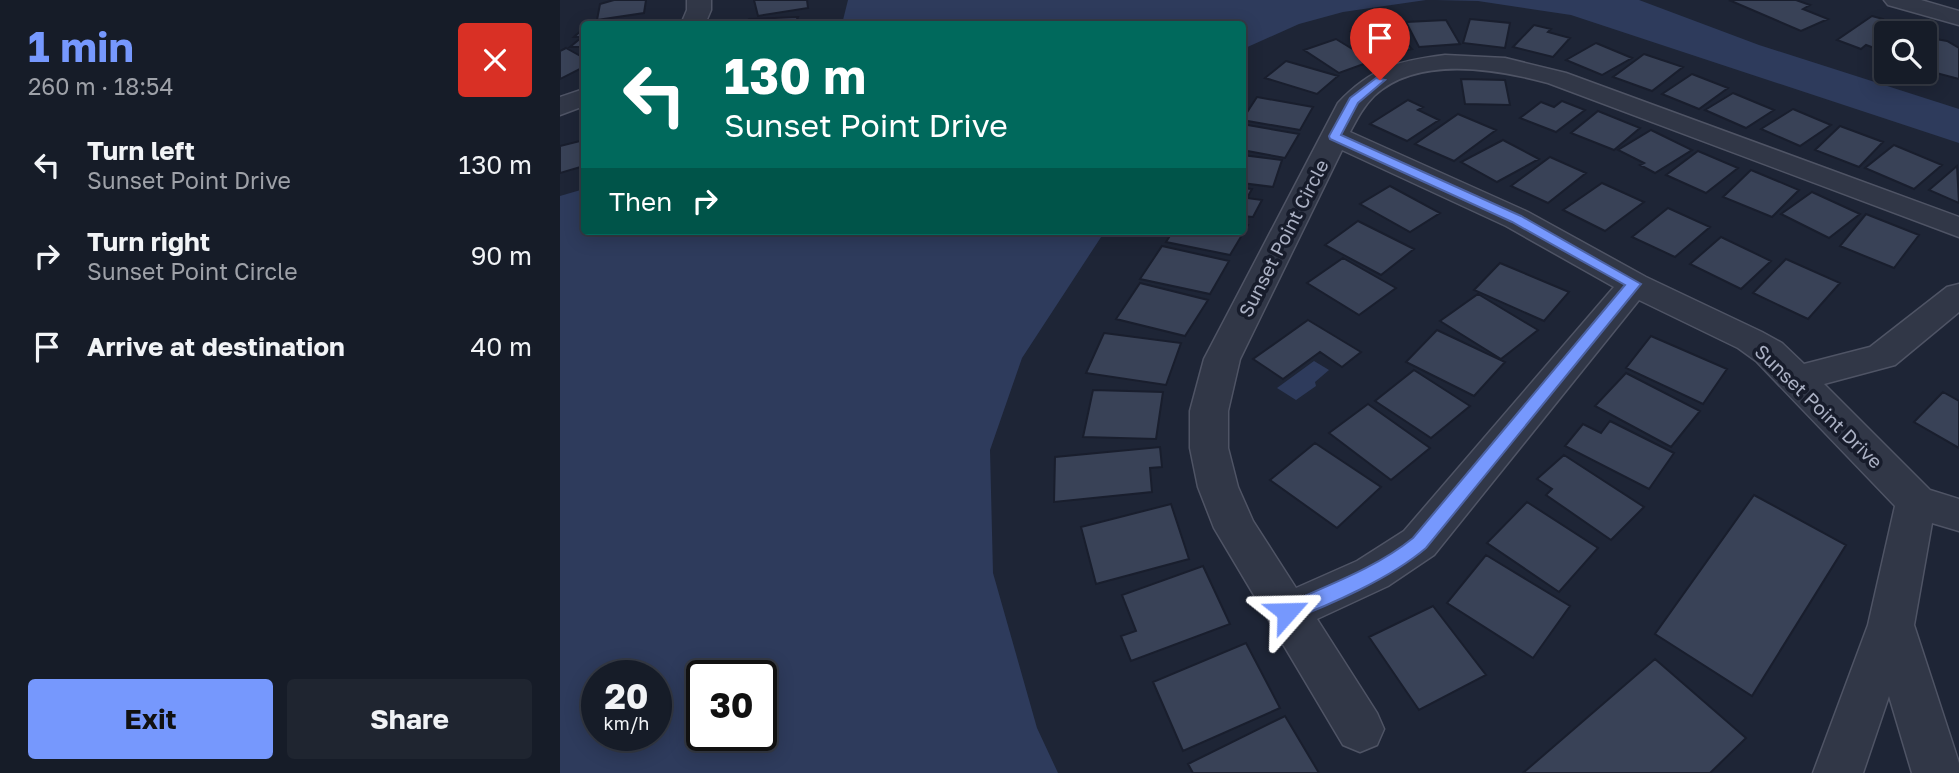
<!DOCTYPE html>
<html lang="en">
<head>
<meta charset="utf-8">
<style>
	body { margin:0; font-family:"Golos Text",sans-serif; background:#1f2530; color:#f1f3f6; height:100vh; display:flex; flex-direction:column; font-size:26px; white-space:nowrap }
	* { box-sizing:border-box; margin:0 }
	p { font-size:23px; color:#9ea1a8 }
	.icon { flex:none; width:38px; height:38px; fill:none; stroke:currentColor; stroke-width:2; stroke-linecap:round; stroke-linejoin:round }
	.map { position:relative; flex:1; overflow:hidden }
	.panel { display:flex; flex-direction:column; background:#161c28; width:560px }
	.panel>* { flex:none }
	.guide { position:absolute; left:21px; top:21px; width:665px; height:214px; border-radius:7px; box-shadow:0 4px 18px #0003,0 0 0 2px #353a45; background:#00695c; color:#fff; overflow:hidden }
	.fabs { position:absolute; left:1314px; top:21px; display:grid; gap:14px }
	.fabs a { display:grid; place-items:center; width:63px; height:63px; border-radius:7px; background:#161c28; box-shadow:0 4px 18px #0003,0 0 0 2px #353a45; font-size:35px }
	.speed { position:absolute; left:21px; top:660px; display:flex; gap:14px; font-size:35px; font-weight:700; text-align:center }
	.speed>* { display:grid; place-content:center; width:91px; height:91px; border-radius:50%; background:#161c28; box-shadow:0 4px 18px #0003,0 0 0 2px #353a45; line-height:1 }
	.speed small { font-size:18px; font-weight:400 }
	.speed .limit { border:4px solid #111; border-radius:10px; background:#fff; color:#111 }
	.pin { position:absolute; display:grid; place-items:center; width:60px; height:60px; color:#fff; margin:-72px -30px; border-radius:50% 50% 50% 0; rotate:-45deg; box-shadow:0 0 7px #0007 }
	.pin .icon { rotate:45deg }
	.me { position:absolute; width:77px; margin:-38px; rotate:65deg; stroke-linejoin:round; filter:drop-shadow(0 0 5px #0008) }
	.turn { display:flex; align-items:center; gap:24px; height:147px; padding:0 28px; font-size:32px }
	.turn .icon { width:91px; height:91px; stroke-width:2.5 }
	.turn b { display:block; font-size:49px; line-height:60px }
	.then { display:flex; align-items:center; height:66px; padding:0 28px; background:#0003; gap:14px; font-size:26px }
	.round { display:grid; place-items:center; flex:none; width:74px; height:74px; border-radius:7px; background:#1f2530 }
	.head { display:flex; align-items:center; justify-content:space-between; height:119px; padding:0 28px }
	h1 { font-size:42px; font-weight:700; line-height:52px; color:#7698fd }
	.primary-button { display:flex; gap:14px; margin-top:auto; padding:14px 28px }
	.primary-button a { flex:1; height:80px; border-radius:7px; background:#7698fd; color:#111; font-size:28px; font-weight:700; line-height:80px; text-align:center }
	.primary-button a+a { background:#1f2530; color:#f1f3f6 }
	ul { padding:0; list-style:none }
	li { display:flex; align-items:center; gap:21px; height:91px; padding:0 28px }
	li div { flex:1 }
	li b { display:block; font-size:26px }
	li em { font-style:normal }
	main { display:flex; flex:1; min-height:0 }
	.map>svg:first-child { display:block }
	.water { fill:#2e3b5c; fill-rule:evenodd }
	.building { fill:#394257; stroke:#191e2d; stroke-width:2 }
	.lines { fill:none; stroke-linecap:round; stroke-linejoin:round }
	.street-casing { stroke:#4f5465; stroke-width:3 }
	.street { fill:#313747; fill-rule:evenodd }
	.route { fill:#7698fd; stroke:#4d63a4; stroke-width:2 }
	.labels { text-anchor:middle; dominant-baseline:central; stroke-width:7; stroke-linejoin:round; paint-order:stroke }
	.street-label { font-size:19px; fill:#abb1c4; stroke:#171c2b }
</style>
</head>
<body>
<main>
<section class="panel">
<div class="head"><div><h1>1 min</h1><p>260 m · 18:54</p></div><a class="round" style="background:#d93025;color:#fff"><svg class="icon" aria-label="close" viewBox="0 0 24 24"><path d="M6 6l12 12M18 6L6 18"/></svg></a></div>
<ul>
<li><svg class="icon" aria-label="left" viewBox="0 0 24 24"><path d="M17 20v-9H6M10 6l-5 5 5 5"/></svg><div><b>Turn left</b><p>Sunset Point Drive</p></div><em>130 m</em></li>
<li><svg class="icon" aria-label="right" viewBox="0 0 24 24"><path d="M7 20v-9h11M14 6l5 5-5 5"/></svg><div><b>Turn right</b><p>Sunset Point Circle</p></div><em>90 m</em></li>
<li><svg class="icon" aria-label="arrive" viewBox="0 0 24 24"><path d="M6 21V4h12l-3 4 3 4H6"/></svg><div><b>Arrive at destination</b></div><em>40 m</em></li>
</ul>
<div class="primary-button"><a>Exit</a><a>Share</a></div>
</section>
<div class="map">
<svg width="1399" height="773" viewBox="0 0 1399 773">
	<rect width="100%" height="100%" fill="#1e2536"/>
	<path class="water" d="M288,0H866L783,12L739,24L683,49L682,24H282Z
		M875,0H1079L1199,45L1399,109V143L1011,15L918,1Z
		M24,189V231H545L462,358L430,450L433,573L477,728L498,773H0V196ZM37,676H96V735H37ZM142,676H201V735H142Z
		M754,361L769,370L755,382L756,386L736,400L717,388Z"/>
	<path class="building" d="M54,0H86L84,13L37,20L40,4Z
		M194,0H247L248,8L198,16Z
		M1169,0H1236L1250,5L1243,9L1268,19L1241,31Z
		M1312,16L1323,19L1322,24L1337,27L1350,33H1326V59L1321,57L1322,51L1306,45L1301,49L1277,40Z
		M238,17L235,24H186L189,19Z
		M910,19L950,23L945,48L903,43Z
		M886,20L900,44L859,47L846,22Z
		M828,25L852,49L814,56L791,32Z
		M974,25L991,29L988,32L1010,38L993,57L953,47Z
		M24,28V47H10L22,37H14Z
		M1365,37L1387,41L1399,48V79L1365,70Z
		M776,39L812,61L779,73L744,50Z
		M1036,43L1072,58L1042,75L1006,60Z
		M6,48L24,58V67L0,79V51Z
		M1084,54L1123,67L1092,91L1053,77Z
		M726,61L778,76L757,94L705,78Z
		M1132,74L1168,88L1139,109L1102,94Z
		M901,79L945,80L950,105L905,104Z
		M1173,93L1214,110L1186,128L1145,110Z
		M697,97L753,107L740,130L682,120Z
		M848,100L863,107L858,110L879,120L847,141L810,124Z
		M1002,101L1025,110L996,132L960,118L981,102L994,107Z
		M1233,109L1271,125L1240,146L1201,129Z
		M1038,111L1080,128L1054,150L1011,133Z
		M898,114L936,130L894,161L855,144Z
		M682,124L739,134L725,158L682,150Z
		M1280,126L1323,142L1299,167L1255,150Z
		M1091,130L1132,150L1095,173L1080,165L1084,163L1058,150Z
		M24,140V166L0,173V146Z
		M943,140L979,159L937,182L901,162Z
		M1334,145L1382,165L1354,189L1305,168Z
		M1138,151L1178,168L1146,193L1106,175Z
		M682,155L722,160L713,187L682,183Z
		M990,157L1026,173L988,203L951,186Z
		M1397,166L1399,203L1369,190Z
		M1191,170L1239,190L1212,217L1163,197Z
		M1042,183L1084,202L1045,231L1003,210Z
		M830,186L880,213L850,232L800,204Z
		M682,188L692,189L687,198L702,200L693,217L682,216Z
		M1252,192L1300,214L1269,238L1221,214Z
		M1108,208L1150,227L1115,257L1072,237Z
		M1306,214L1359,235L1334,268L1280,246Z
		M798,221L854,249L821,275L765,245Z
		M682,224L688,225L670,255L606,242L613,231H682Z
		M1161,237L1211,261L1181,289L1130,264Z
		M602,246L669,261L650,294L580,279Z
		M783,258L836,288L799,315L747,283Z
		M1226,259L1280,283L1248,319L1193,293Z
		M940,263L1009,292L984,321L914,290Z
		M580,283L648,300L625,336L556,319Z
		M918,294L978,330L941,359L880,321Z
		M748,320L801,352L782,367L760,352L723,379L693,359Z
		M877,330L945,362L914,396L846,362Z
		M544,333L621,343L606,385L526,373Z
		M1091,336L1167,369L1143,404L1066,368Z
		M854,370L910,406L871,438L815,401Z
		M1066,373L1140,411L1111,447L1035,406Z
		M533,390L603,392L596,439L523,437Z
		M1383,392L1399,401V448L1354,422Z
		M808,404L870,448L831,480L769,433Z
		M1050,421L1114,453L1089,489L1005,446L1023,424L1041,433Z
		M755,443L821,487L777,528L710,480Z
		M600,447L602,467L590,468L592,492L494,502L495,457Z
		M1004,455L1084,507L1051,540L986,495L992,489L977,479Z
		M1194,495L1286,545L1192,696L1095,634Z
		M967,502L1038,548L999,592L927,543Z
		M611,504L629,559L536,584L521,527Z
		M926,555L1010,606L973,658L887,603Z
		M643,566L670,624L571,661L561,636L576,631L562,595Z
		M873,606L926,675L859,710L809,637Z
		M686,643L720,708L623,751L593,682Z
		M1095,659L1186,738L1150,773H963Z
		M725,716L759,773H633L628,764Z"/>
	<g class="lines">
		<g class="street-casing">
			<path id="street" d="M127,0H151V10L145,24H121L127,10Z
				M1324,0H1361L1399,11V25L1328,5Z
				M885,55L945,58L1006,73L1399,217V237L988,83C936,69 858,55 814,96C803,107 797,119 790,132L968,212L1086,277L1202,332L1222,343L1244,364L1310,347L1387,287L1399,284V312L1335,365L1264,384L1370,490L1399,499V531L1372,523L1354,625L1399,763V773H1352L1329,696L1303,773H1253L1308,625L1335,506L1196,361L1178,348L1079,300L874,555L828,586L757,619L817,713L824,729L817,745L800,752L783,745L654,528L638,487L630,448V411L644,359L778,103C812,67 838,61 885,55ZM782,150L946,226L1054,287L844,531L797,561L736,588L693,521L678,487L668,448V411L680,359Z
				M24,89V106L0,115V97Z"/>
		</g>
		<use href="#street" class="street"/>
	</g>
	<path class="route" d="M816,78L825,80L798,103L781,135L961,216L1081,284L866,548C831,578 770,605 727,621L720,618L718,612L720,607C765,586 815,569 853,538L1065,285L952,222L770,139L769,136L790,98Z"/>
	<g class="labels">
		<g class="street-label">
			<text transform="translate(723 238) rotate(-63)">Sunset Point Circle</text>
			<text transform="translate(1259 406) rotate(44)">Sunset Point Drive</text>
		</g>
	</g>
</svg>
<div class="fabs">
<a><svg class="icon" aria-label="search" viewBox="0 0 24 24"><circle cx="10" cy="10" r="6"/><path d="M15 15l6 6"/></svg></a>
</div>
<div class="speed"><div>20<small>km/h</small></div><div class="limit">30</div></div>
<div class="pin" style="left:820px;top:80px;background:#d93025"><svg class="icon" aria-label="arrive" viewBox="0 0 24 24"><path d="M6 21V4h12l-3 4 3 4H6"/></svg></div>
<svg class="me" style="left:727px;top:612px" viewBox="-20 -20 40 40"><path d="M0-17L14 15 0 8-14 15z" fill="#7698fd" stroke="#fff" stroke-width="4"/></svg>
<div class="guide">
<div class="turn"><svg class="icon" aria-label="left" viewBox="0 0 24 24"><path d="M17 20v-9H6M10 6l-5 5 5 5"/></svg><div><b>130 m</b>Sunset Point Drive</div></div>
<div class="then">Then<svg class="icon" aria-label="right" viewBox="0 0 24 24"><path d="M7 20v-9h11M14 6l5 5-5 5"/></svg></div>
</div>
</div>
</main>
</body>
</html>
